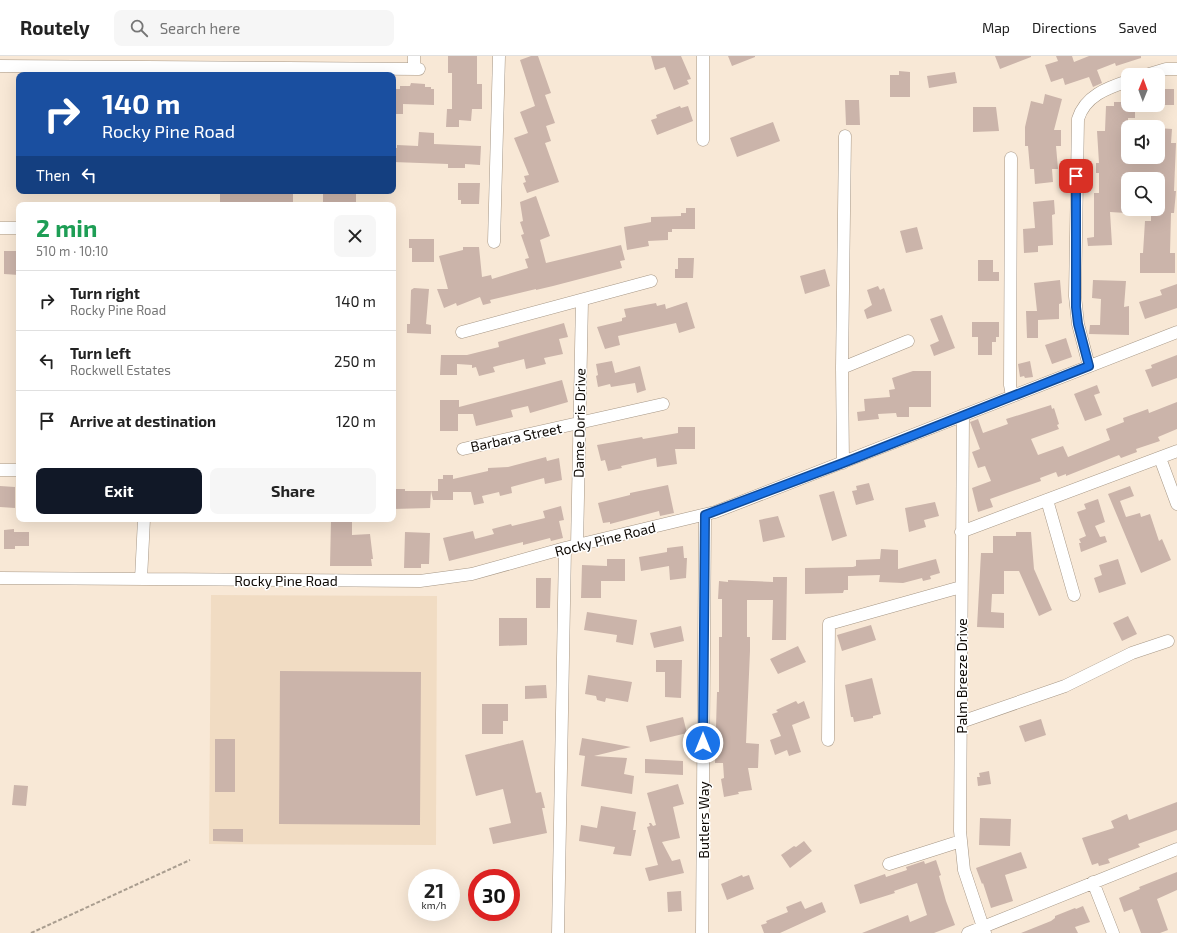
<!DOCTYPE html>
<html lang="en">
<head>
<meta charset="utf-8">
<style>
	body { margin:0; font-family:"Exo 2",sans-serif; background:#f6f6f6; color:#222; height:100vh; display:flex; flex-direction:column; font-size:15px; white-space:nowrap }
	* { box-sizing:border-box; margin:0 }
	p { font-size:13px; color:#767676 }
	.icon { flex:none; width:22px; height:22px; fill:none; stroke:currentColor; stroke-width:2; stroke-linecap:round; stroke-linejoin:round }
	.map { position:relative; flex:1; overflow:hidden }
	.panel { position:absolute; left:16px; top:146px; width:380px; height:320px; display:flex; flex-direction:column; background:#fff; border-radius:8px; box-shadow:0 4px 16px #0002 }
	.panel>* { flex:none }
	.banner { position:absolute; left:16px; top:16px; width:380px; height:122px; border-radius:8px; box-shadow:0 4px 16px #0002; background:#1a4fa0; color:#fff; overflow:hidden }
	.needle { width:26px; rotate:1deg }
	.buttons { position:absolute; left:1121px; top:12px; display:grid; gap:8px }
	.buttons a { display:grid; place-items:center; width:44px; height:44px; border-radius:8px; background:#fff; box-shadow:0 4px 16px #0002; font-size:20px }
	.speed { position:absolute; left:408px; top:813px; display:flex; gap:8px; font-size:20px; font-weight:700; text-align:center }
	.speed>* { display:grid; place-content:center; width:52px; height:52px; border-radius:50%; background:#fff; box-shadow:0 4px 16px #0002; line-height:1 }
	.speed small { font-size:10px; font-weight:400 }
	.speed .limit { border:6px solid #d22; background:#fff; color:#111 }
	.pin { position:absolute; display:grid; place-items:center; width:34px; height:34px; color:#fff; margin:-17px; border-radius:8px; box-shadow:0 2px 6px #0006 }
	.me { position:absolute; width:44px; margin:-22px; rotate:0deg; stroke-linejoin:round; filter:drop-shadow(0 0 3px #0008) }
	.turn { display:flex; align-items:center; gap:14px; height:84px; padding:0 20px; font-size:18px }
	.turn .icon { width:52px; height:52px; stroke-width:2.5 }
	.turn b { display:block; font-size:28px; line-height:34px }
	.then { display:flex; align-items:center; height:38px; padding:0 20px; background:#0003; gap:8px; font-size:15px }
	.round { display:grid; place-items:center; flex:none; width:42px; height:42px; border-radius:8px; background:#f6f6f6 }
	.overview { display:flex; align-items:center; justify-content:space-between; height:68px; padding:0 20px }
	h1 { font-size:24px; font-weight:700; line-height:30px; color:#1e9e55 }
	.button { display:flex; gap:8px; margin-top:auto; padding:8px 20px }
	.button a { flex:1; height:46px; border-radius:8px; background:#111827; color:#fff; font-size:16px; font-weight:700; line-height:46px; text-align:center }
	.button a+a { background:#f6f6f6; color:#222 }
	ul { padding:0; list-style:none }
	li { display:flex; align-items:center; gap:12px; height:60px; padding:0 20px; border-top:1px solid #e0e0e0 }
	li div { flex:1 }
	li b { display:block; font-size:15px }
	li em { font-style:normal }
	header { display:flex; align-items:center; gap:24px; box-sizing:border-box; height:56px; padding:0 20px; background:#fff; border-bottom:1px solid #e0e0e0 }
	header strong { font-size:19px }
	nav { display:flex; gap:22px; margin-inline-start:auto; font-size:14px }
	.search { width:280px; height:36px; background:#f6f6f6; display:flex; align-items:center; gap:10px; box-sizing:border-box; padding:0 14px; border-radius:8px; color:#767676; font-size:15px }
	.map>svg:first-child { display:block }
	.built { fill:#f1dcc3 }
	.building { fill:#cbb4aa }
	.lines { fill:none; stroke-linecap:round; stroke-linejoin:round }
	.minor-casing { stroke:#a69786; stroke-width:13 }
	.path { stroke:#a99d8f; stroke-width:2; stroke-dasharray:4 2; stroke-linecap:butt }
	.minor { stroke:#fff; stroke-width:12 }
	.route-casing { stroke:#114b97; stroke-width:10 }
	.route { stroke:#1a73e8; stroke-width:7 }
	.labels { text-anchor:middle; dominant-baseline:central; stroke-width:3; stroke-linejoin:round; paint-order:stroke }
	.street-label { font-size:14px; fill:#0f0a05; stroke:#fff }
</style>
</head>
<body>
<header>
<strong>Routely</strong>
<div class="search"><svg class="icon" aria-label="search" viewBox="0 0 24 24"><circle cx="10" cy="10" r="6"/><path d="M15 15l6 6"/></svg>Search here</div>
<nav><a>Map</a><a>Directions</a><a>Saved</a></nav>
</header>
<div class="map">
<svg width="1177" height="877" viewBox="0 0 1177 877">
	<rect width="100%" height="100%" fill="#f8e8d6"/>
	<path class="built" d="M211,539L437,540L436,789L209,788Z"/>
	<path class="building" d="M448,0H477V28H482V53H472L471,65L459,64V71H446L447,53H452V17H448Z
		M531,0H538L551,37L545,39L555,67L546,70L551,85L545,87L559,126L527,137L523,127L526,126L524,120L529,119L514,82L528,77L520,56L535,50L520,4Z
		M651,0H681L691,23L687,24L689,28L674,34L665,11L655,14Z
		M728,0H755V1L732,10Z
		M995,0H1031V1L1000,13Z
		M1056,0H1072L1074,6L1089,0H1141V2L1116,10L1115,7L1097,14L1102,27L1093,31L1089,21L1065,29L1063,22L1051,26L1045,9L1058,5Z
		M899,15L910,16V41H890V19H899Z
		M955,16L957,27L929,32L927,20Z
		M411,27L425,28V31H431V33H434V49L403,48V58H393V33H400V30H410Z
		M1159,33H1174V49H1159Z
		M1045,38L1062,43L1054,74H1061V90H1056L1058,113H1052L1053,126L1035,128L1034,113H1030L1028,90H1025V71L1031,45L1043,48Z
		M845,44H859L860,69H846Z
		M1114,46H1128V49H1135V62H1128V101H1158V72L1172,73L1171,87H1176L1174,135H1176L1174,157H1171L1170,197H1175V217H1140V197H1143L1145,165H1151V153H1158V123L1126,121V157L1110,156L1112,189L1088,190L1087,182L1094,181V137H1099V117H1096V107H1099L1097,75H1105L1106,50H1114Z
		M680,50L681,52L688,50L693,65L657,79L651,64L657,62L656,59Z
		M973,51H996L999,75L973,76Z
		M773,66L780,85L737,101L730,82Z
		M419,76L434,77V88L481,90L480,109L465,108V112H448V108L393,106V92H397V89L418,90Z
		M458,127H480L479,148H461V144H458Z
		M220,135H293V149H220Z
		M323,135H356V147L323,149Z
		M536,140L550,180L540,184L546,207L621,189L625,204L620,205L622,212L553,230L536,234V233L490,244L491,247L483,249L480,241L457,250L456,247L444,252L437,233H448L439,200L463,194V191H479L482,221L491,219L492,223L528,212L525,203L529,202L521,179L524,178L520,166L523,165L520,146Z
		M1054,144L1055,158L1052,159L1053,189L1038,190V196L1024,197L1023,173L1035,172L1033,146Z
		M686,152H695V173H672V176H668V184L648,185L649,190L627,194L624,171L651,166V161L681,160V157H686Z
		M917,171L923,193L906,197L900,175Z
		M409,183H434V206H412V192H409Z
		M4,195H19V219L4,218Z
		M678,202H694L693,222H675V213H678Z
		M978,204H993V216H999V225H978Z
		M825,213L830,230L805,238L800,220Z
		M1060,224L1062,247L1059,248V263L1038,264V282H1027L1026,255H1037L1034,227Z
		M1093,224L1126,225L1124,251L1129,250V279L1089,278L1090,269H1100L1101,243L1092,242Z
		M1177,228V252L1145,263L1139,246L1162,239L1160,234Z
		M878,230L880,234L884,232L892,255L867,263L864,254L872,249L867,234Z
		M414,232L429,233L426,268L431,269V278L407,277V268H410L411,234Z
		M687,246L695,272L679,277L676,267L654,272L618,280L620,289L605,293L597,271L622,265V262L626,261L624,253L656,247L657,250L665,248L666,253Z
		M942,259L955,292L934,300L930,289L939,285L930,263Z
		M972,266H999V281H996V286H992V299H978V281H972Z
		M564,267L568,281L559,283L563,298L544,302L546,308L526,313L524,303L493,311L495,316L479,320L476,311L472,312V309L457,308V319H440L441,299H467L499,291L498,286Z
		M1066,282L1072,301L1052,308L1045,289Z
		M1177,299V322L1152,331L1145,314L1152,312L1151,309Z
		M612,305L615,317L640,310L646,334L637,337L635,327L611,331L610,328L598,331L596,320L598,319L596,308Z
		M1030,305L1033,321L1025,322L1024,320L1020,321L1018,308Z
		M913,315H931V351H909V361H897L896,357L878,358L879,363L858,365L857,356L865,355L864,343L890,341L889,334L895,333L892,322Z
		M562,324L568,346L530,357L528,350L511,354L513,361L476,370L473,358H458V375H440V344H459V351Z
		M1097,329L1100,337L1094,339L1102,359L1085,365L1074,338Z
		M1177,346V373L1158,381L1160,385L1136,393L1137,396L1121,402L1119,399L1066,420V418L1058,421L1056,416L1040,422L1041,425L990,443L993,451L978,456L972,432L991,425L985,410L978,412L972,396L980,393L970,366L978,363L983,377L1008,368L1006,363L1051,349L1052,353L1054,352L1059,368L1057,369L1059,373L1031,383L1038,399L1063,390L1068,401L1110,384L1106,373L1124,366L1123,362L1148,353L1149,357Z
		M678,371H695V393H675L677,408L657,411L656,402L621,410L622,412L608,415L605,404L601,405L597,389L642,381L643,383L678,377Z
		M546,401L547,405L559,402L562,424L545,428L544,422L511,431L512,437L500,440L499,436L482,440L484,447L474,449L471,436H453V444H433L431,435L430,452L393,453V435H395V433H405V435H438V423H443V419H453V423L488,415V412L508,411Z
		M869,427L874,444L856,449L852,435L857,434L856,430Z
		M668,429L674,457L660,460L659,455L610,468V466L603,467L598,447L630,439V437Z
		M0,430L15,431V452L0,451Z
		M1130,430L1134,440L1120,445L1126,461L1140,457L1141,461L1150,458L1159,485L1162,483L1171,504L1141,517L1108,438Z
		M834,435L847,480L832,485L819,439Z
		M1098,443L1105,466L1095,470L1100,481L1105,480L1107,486L1081,496L1079,487H1081L1079,483L1086,480L1077,456L1086,453L1084,448Z
		M935,446L939,460L924,464L926,471L909,476L905,452Z
		M561,450L564,464L559,465L563,482L551,485L550,482L523,489V486L449,505L443,482L473,475L475,483L494,478L492,473L511,468L512,470L545,462L543,455Z
		M778,460L785,481L763,486L759,464Z
		M331,464L352,465V479L370,478L373,503H371L372,510H330Z
		M14,473V476H29V490H15V493H4V474Z
		M405,476L430,477L429,508H421V512H404Z
		M1016,476H1031L1034,513L1052,554L1039,560L1019,515H1004V538H992L991,556L1004,557V572L977,571L981,497H993V480H1016Z
		M683,490L684,502H687L686,522L670,524L669,510L641,515L639,501L667,496V492Z
		M881,493L898,494V513L936,503L940,517L930,520L931,523L923,525L922,522L903,527L879,526L880,519L848,520V534H844L843,537L805,538V512L853,511L856,510V504L880,503Z
		M607,503H625V525H601V542H581L582,509L607,510Z
		M1118,503L1126,528L1099,537L1094,522L1102,519L1099,509Z
		M773,521H787L786,584H772L773,544H747V581H750V595L746,687L759,688L758,712H748L752,734L738,736L739,738L724,741L721,723L724,722L723,707H715L717,636H719V581H722V543H718L719,525L728,526V524L773,526Z
		M536,522H551L550,552H536Z
		M587,556L637,564L633,589L616,586L617,579L584,574Z
		M1128,560L1137,578L1122,585L1113,567Z
		M499,562H527V589L499,590Z
		M871,569L876,584L842,595L837,579Z
		M681,570L684,585L654,592L650,577Z
		M798,590L806,606L778,618L770,603Z
		M656,604H682L681,642L665,641V616H656Z
		M280,615L421,616L420,769L279,768Z
		M588,619L632,626L628,646L606,642L605,646L597,644L596,640L585,638Z
		M872,622L881,658L873,660V662L854,666L853,661H851L845,629Z
		M546,629L547,642L525,643V630Z
		M796,645L798,648L804,645L810,662L792,669L801,696L789,700L787,694L775,699L770,684L781,680L772,658L778,656L776,654Z
		M482,648H508V665H503V678H482Z
		M683,661L687,677L650,686L646,670Z
		M1041,663L1046,679L1025,686L1019,670Z
		M582,682L631,691L594,700L627,702L624,718L634,720L632,738L581,730L585,700L579,699Z
		M215,683H235V736H215Z
		M523,684L536,737L541,736L545,752H542L547,777L493,788L489,772L511,767L503,733L476,740L465,699Z
		M645,703L683,705V719L645,717Z
		M989,715L991,728L978,730L977,721H980L979,717Z
		M678,728L684,748L673,751L680,782L662,786L672,805L680,803L684,817L649,825L645,812L658,809L647,771L650,770L649,767H651L653,770L656,769L647,737Z
		M14,729L28,730L26,750L12,749Z
		M1177,746V774L1138,788L1140,791L1108,803L1110,807L1099,810L1098,807L1092,809L1082,782L1114,772L1111,765L1127,758L1129,764Z
		M601,750L636,756L633,774H636L631,800L613,798L615,791L579,785L581,769L597,772Z
		M980,762L1011,763L1010,790L979,789Z
		M213,773H243V786L213,785Z
		M804,785L812,795L790,812L781,799L794,790L796,791Z
		M1021,796L1027,812L1005,819L1013,845L991,852L983,827L982,828L976,812Z
		M936,804L941,819L939,820L946,845L955,869L934,877H862L908,859L910,866L927,859L917,827L894,835L895,837L860,848L854,829L885,818L886,821L907,814L906,811L924,805L925,808Z
		M1177,816V834L1157,843L1168,874L1160,877H1141L1132,853L1124,856L1119,842L1140,833L1139,831Z
		M742,819L743,821L749,819L754,833L727,844L721,828Z
		M681,835L682,855L668,856L667,836Z
		M801,845L805,853L822,846L826,856L780,877H764L761,869L767,867L766,865L788,856L786,851Z
		M1083,850L1090,866L1075,871L1078,877H1021L1051,865L1055,862V860L1075,852L1076,853Z"/>
	<g class="lines">
		<g class="minor-casing">
			<path id="minor" d="M703,0V84
				M0,10L419,13
				M414,13V0
				M1146,19L1166,13H1177
				M1011,102L1010,329L1012,340
				M0,172H19
				M494,186L499,0
				M462,276L651,225
				M1089,310L1078,268L1075,240L1078,63C1085,40 1107,32 1128,25
				M842,312L908,285
				M963,359L960,775L964,814L985,877
				M463,393L663,348
				M1160,402L1177,448
				M843,407L842,312L845,80
				M0,414H19
				M1047,444L1074,539
				M961,476L1177,395
				M577,490L582,245
				M0,522L420,525L472,518L565,492L715,456L1177,276
				M141,523L144,463
				M961,666L1065,630L1132,597L1168,585
				M828,684L829,568L961,531
				M889,808L961,785
				M1093,826L1113,877
				M558,877L565,492
				M702,877L705,459
				M968,877L1177,793"/>
		</g>
		<path class="path" d="M31,877L190,804"/>
		<use href="#minor" class="minor"/>
	</g>
	<g class="lines">
		<g class="route-casing">
			<path id="route" d="M703,687L705,459L843,407L1089,310L1078,268L1076,251V120"/>
		</g>
		<use href="#route" class="route"/>
	</g>
	<g class="labels">
		<g class="street-label">
			<text transform="translate(579 367) rotate(-89)">Dame Doris Drive</text>
			<text transform="translate(516 381) rotate(-12)">Barbara Street</text>
			<text transform="translate(605 483) rotate(-14)">Rocky Pine Road</text>
			<text x="286" y="524">Rocky Pine Road</text>
			<text transform="translate(961 620) rotate(-90)">Palm Breeze Drive</text>
			<text transform="translate(703 764) rotate(-90)">Butlers Way</text>
		</g>
	</g>
</svg>
<div class="buttons">
<a><svg class="needle" viewBox="-14 -14 28 28"><path d="M0-13l5 13h-10z" fill="#e53935"/><path d="M0 13l5-13h-10z" fill="#767676"/></svg></a>
<a><svg class="icon" aria-label="sound" viewBox="0 0 24 24"><path d="M4 9h4l5-4v14l-5-4H4zM17 9q2 3 0 6"/></svg></a>
<a><svg class="icon" aria-label="search" viewBox="0 0 24 24"><circle cx="10" cy="10" r="6"/><path d="M15 15l6 6"/></svg></a>
</div>
<div class="speed"><div>21<small>km/h</small></div><div class="limit">30</div></div>
<div class="pin" style="left:1076px;top:120px;background:#d93025"><svg class="icon" aria-label="arrive" viewBox="0 0 24 24"><path d="M6 21V4h12l-3 4 3 4H6"/></svg></div>
<svg class="me" style="left:703px;top:687px" viewBox="-20 -20 40 40"><circle r="17" fill="#1a73e8" stroke="#fff" stroke-width="3"/><path d="M0-11L8 9 0 5-8 9z" fill="#fff"/></svg>
<div class="banner">
<div class="turn"><svg class="icon" aria-label="right" viewBox="0 0 24 24"><path d="M7 20v-9h11M14 6l5 5-5 5"/></svg><div><b>140 m</b>Rocky Pine Road</div></div>
<div class="then">Then<svg class="icon" aria-label="left" viewBox="0 0 24 24"><path d="M17 20v-9H6M10 6l-5 5 5 5"/></svg></div>
</div>
<section class="panel">
<div class="overview"><div><h1>2 min</h1><p>510 m · 10:10</p></div><a class="round"><svg class="icon" aria-label="close" viewBox="0 0 24 24"><path d="M6 6l12 12M18 6L6 18"/></svg></a></div>
<ul>
<li><svg class="icon" aria-label="right" viewBox="0 0 24 24"><path d="M7 20v-9h11M14 6l5 5-5 5"/></svg><div><b>Turn right</b><p>Rocky Pine Road</p></div><em>140 m</em></li>
<li><svg class="icon" aria-label="left" viewBox="0 0 24 24"><path d="M17 20v-9H6M10 6l-5 5 5 5"/></svg><div><b>Turn left</b><p>Rockwell Estates</p></div><em>250 m</em></li>
<li><svg class="icon" aria-label="arrive" viewBox="0 0 24 24"><path d="M6 21V4h12l-3 4 3 4H6"/></svg><div><b>Arrive at destination</b></div><em>120 m</em></li>
</ul>
<div class="button"><a>Exit</a><a>Share</a></div>
</section>
</div>
</body>
</html>
